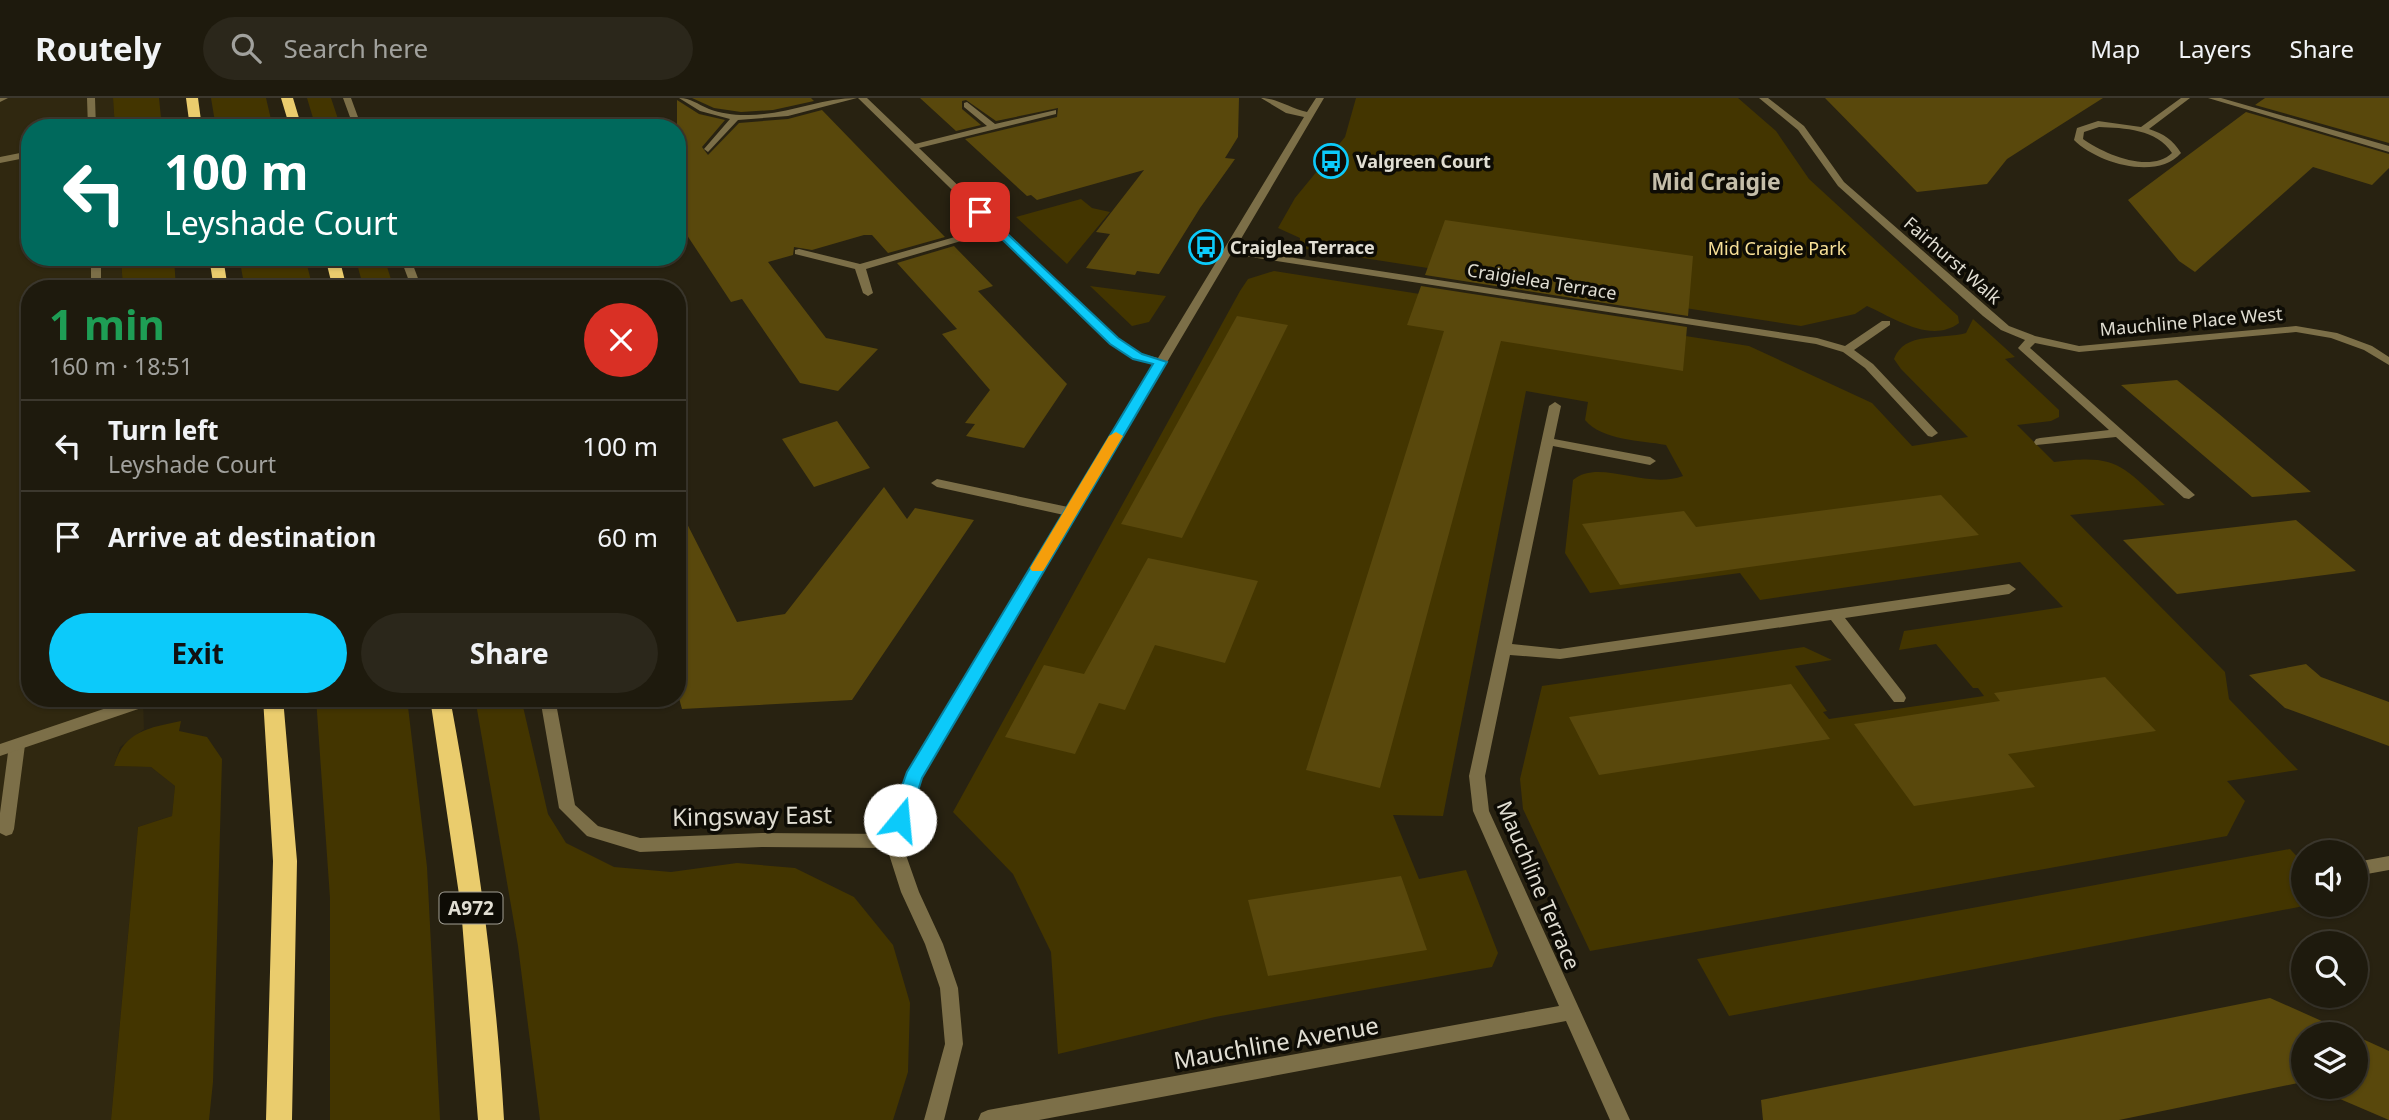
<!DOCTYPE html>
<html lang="en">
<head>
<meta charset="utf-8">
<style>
	body { margin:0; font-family:"Noto Sans",sans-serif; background:#2b271b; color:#f1f3f6; height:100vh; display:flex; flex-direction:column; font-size:26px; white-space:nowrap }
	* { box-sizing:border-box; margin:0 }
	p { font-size:23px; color:#a1a19d }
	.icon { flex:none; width:38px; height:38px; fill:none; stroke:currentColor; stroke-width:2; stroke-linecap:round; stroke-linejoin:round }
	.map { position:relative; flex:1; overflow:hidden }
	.side { position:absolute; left:21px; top:182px; width:665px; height:427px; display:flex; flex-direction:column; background:#1e1a0d; border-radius:28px; box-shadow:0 2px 5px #0004,0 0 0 2px #3c382e }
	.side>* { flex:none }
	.hud { position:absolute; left:21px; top:21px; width:665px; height:147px; border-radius:28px; box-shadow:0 2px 5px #0004,0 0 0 2px #3c382e; background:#00695c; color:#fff; overflow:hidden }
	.tools { position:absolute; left:2291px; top:742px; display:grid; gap:14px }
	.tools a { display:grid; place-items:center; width:77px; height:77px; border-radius:50%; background:#1e1a0d; box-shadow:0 2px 5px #0004,0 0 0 2px #3c382e; font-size:35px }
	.pin { position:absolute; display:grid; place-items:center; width:60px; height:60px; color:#fff; margin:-30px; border-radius:14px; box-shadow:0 4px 10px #0006 }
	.me { position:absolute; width:77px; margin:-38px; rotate:17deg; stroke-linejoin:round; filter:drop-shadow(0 0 5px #0008) }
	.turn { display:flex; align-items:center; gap:24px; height:147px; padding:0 28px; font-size:32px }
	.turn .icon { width:91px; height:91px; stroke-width:2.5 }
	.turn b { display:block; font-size:49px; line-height:60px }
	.round { display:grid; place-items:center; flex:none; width:74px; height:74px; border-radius:37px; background:#2b271b }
	.headline { display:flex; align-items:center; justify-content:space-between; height:119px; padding:0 28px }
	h1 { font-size:42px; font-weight:700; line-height:52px; color:#1e9e55 }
	.primary-button { display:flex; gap:14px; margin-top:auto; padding:14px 28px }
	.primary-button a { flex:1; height:80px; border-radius:42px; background:#0ccafa; color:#111; font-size:28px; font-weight:700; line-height:80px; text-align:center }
	.primary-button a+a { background:#2b271b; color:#f1f3f6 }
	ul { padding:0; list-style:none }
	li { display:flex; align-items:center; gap:21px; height:91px; padding:0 28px; border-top:2px solid #3c382e }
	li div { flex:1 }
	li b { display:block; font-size:26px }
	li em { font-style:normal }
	header { display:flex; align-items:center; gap:42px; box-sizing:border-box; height:98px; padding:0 35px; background:#1e1a0d; border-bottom:2px solid #3c382e }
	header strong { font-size:33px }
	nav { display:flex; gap:38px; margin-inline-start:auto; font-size:24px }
	.search { width:490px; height:63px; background:#2b271b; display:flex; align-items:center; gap:18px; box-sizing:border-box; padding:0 24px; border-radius:38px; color:#a1a19d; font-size:26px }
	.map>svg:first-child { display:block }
	.built { fill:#302810 }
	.green { fill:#433500 }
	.building { fill:#59480c }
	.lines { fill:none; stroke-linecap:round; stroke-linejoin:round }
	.service { fill:#7c6f48; fill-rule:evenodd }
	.minor { fill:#7c6f48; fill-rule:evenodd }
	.trunk { fill:#eacc6d; fill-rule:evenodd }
	.route { fill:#0ccafa; stroke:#0883a2; stroke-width:2 }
	.slow { fill:#f59e0b }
	.labels { text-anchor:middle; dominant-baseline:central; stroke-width:7; stroke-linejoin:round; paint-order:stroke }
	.far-poi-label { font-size:18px; font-weight:bold; fill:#e1ded3; stroke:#0e0c05; text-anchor:start }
	.far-park-label { font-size:18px; fill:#f8e097; stroke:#0e0c05 }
	.far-street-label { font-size:18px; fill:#e1ded3; stroke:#0e0c05 }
	.shield { fill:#0e0c05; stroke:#a29f95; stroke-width:2 }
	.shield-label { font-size:19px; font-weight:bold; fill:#e1ded3 }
	.street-label { font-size:21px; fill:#e1ded3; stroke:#0e0c05 }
	.far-district-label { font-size:23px; font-weight:bold; fill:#c5bea9; stroke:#0e0c05 }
	.near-street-label { font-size:24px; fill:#e1ded3; stroke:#0e0c05 }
</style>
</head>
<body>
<header>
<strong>Routely</strong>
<div class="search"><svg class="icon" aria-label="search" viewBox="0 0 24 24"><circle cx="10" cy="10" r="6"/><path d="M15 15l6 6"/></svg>Search here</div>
<nav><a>Map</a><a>Layers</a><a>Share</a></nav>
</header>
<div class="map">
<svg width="2389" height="1022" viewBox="0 0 2389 1022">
	<rect width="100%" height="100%" fill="#282211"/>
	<path class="built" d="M0,0H113L115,30H30V159H121L123,191H30V600H143L144,631L120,649L114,668L151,669L175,688L172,718L138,729L111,1022H0Z"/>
	<path class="green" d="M113,0H159L162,30H115Z
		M211,0H266L273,30H216Z
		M307,0H331L341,30H316Z
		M1356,0H1738L1776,33L1809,81L1958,218L1959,225C1931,246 1894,220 1867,208L1855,216L1801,228L1299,150L1300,140L1278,130L1295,100L1345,39Z
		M1081,101L1092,110L1110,114L1067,166L1016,119Z
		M121,159H174L176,191H123Z
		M239,159H305L313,191H245Z
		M355,159H384L394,191H364Z
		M1274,173L1749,248L1872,305L1912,348L1968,339L1901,271L1894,261C1904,233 1942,242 1966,235L1973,221L2015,259L2005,261L2059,312V319L2051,323L2017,327L2054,364C2117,356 2120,366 2165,407L2070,417L2225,574L2229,601L2298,672L2227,683L2245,703L2227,738L1590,853L1523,711L1520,681L1542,588L1804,549L1832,562L1795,568L1827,613L1823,614L1829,621L1984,598L1978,590H1973L1936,546L1899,552L1904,533L2063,509L2020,464L1760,502L1740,475L1590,495L1565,455L1573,382C1599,360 1646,392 1683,378L1666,347C1640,342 1603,343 1585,322L1588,304L1526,293L1443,718L1393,717L1419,781L1466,772L1498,855L1492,869L1215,919L1058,956L1051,854L1013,776L953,714L1240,193L1248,181Z
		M1090,188L1166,198L1149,224L1132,228Z
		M316,600H407L427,769L440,1022H330V800Z
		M475,600H521L548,716L566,745L614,769L671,774L737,765L795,770L854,799L893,847L910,905L908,974L893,1022H540L518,848Z
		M181,623L179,633L207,639L222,661L213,984L209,1022H111L138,729L172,718L175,688L151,669L114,668C124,633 148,630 181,623Z
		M2290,751L2303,765V807H2309L1729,918L1697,861Z"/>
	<path class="building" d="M692,0H811L814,3L773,12L741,14L714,10Z
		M920,0H1239L1238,39L1225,60L1235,61L1200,110L1159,176L1137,173L1135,177L1086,170L1110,136L1096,134L1144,72L1037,102L1031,97L1027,98L965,41L1057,19L1058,10L996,23L966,2L962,3V11L981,27L956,33Z
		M1825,0H2103L2007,61L1987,86L1917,94Z
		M2265,0H2389V45L2255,7Z
		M677,2L699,16L725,22L702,49L708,57L739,25L788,21L822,12L945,139L888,155L872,137H864L812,152L794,149L793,157L768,164L826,240L878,251L838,293L800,285L742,201L731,204L677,122Z
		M2246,14L2389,56V70L2372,87L2313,69L2195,174L2179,163L2128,102Z
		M1445,122L1693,158L1688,218L1425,177Z
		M954,148L993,188L978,193L1067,286L1024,350L966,338L975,326L965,325L990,292L942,236L957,231L897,165Z
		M1421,188L1687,229L1683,273L1501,243L1380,690L1306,672L1444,233L1407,227Z
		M1237,218L1288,227L1182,440L1121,426Z
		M2177,282L2219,316L2311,394L2252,399L2121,287Z
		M837,323L870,370L814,389L782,341Z
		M884,389L907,421L915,410L974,422L852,602L682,611L677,593V406L737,524L785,516Z
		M1941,397L1979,437L1620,487L1582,426L1684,413L1696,429Z
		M2296,422L2356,473L2177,496L2123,442Z
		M1148,460L1258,483L1225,565L1155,547L1125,612L1099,605L1075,656L1005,639L1044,567L1084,576Z
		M2306,566L2321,579L2389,604V648L2285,610L2249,577Z
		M2105,579L2156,633L2008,656L2035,689L1914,708L1854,626L2000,603L1994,595Z
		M1791,586L1830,641L1599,677L1569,619Z
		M1401,778L1427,852L1268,878L1248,802Z
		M2270,900L2351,936H2303V984L2119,1022H1763L1761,1002Z
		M2356,938L2389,953V1022L2312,989H2356Z"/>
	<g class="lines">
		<path class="service" d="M0,0H8L0,4Z
			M87,0H95L96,30H88Z
			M30,53V59L0,65V59Z
			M91,159H101V191H91Z
			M17,641L22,643L25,647L14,731L12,736L6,738L0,735V715L9,647L12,643Z"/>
		<path class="minor" d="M343,0H351L362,30H354Z
			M679,0C691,0 697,6 709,11C720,15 733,17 745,17C784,18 819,0 857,0L788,18L738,22L708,54L704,51L730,21L700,13Z
			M858,0H867L915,46L987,28L964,9V5L967,4L995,26L1056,12V16L919,50L1118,241L1142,256L1158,260L1304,19L1286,15L1261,0C1277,0 1291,11 1307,14L1316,0H1324L1235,151L1817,240L1845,248L1882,223H1890V227L1854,252L1873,266L1938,335L1932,339L1928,338L1865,270L1843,254L1816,246L1231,156L921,680L901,743L919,794L943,846L958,890L963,946L944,1022H924L945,946L940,890L925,846L901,794L887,750L762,749L640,754L587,738L559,710L540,600H555L575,707L598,728L640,740L762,735L887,736L907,675L1064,417L937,389L931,385L937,381L1068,409L1155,266L1134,261L1110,245L995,133L866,171L873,195L868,198L863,195L855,171L795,156V152L799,151L860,166L990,129Z
			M1759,0H1768L1804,28L1844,84L2009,228L2035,238L2079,248L2296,228L2337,235L2372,248L2389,259V267L2364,252L2331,240L2296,234L2079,254L2035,245L2030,250L2195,397L2189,401L2184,400L2116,339L2036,347L2034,344L2036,341L2040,340L2109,332L2020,252L2018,250L2025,242L2001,232L1983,218L1838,88L1798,32Z
			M2181,0H2190L2149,31C2164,36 2173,42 2181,55C2157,83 2097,65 2074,42L2077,30L2098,23L2141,29ZM2099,29C2124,30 2157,31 2172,55C2150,76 2104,56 2083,41L2084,34Z
			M2208,0H2221L2389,48V54Z
			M400,159H410L422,191H412Z
			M1555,304L1561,308L1554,341L1650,359L1656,363L1650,367L1553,348L1512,546L1560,551L2009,486L2016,491L2009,496L1845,520L1904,596L1906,600L1904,604H1894L1831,522L1560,561L1510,557L1485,678L1489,713L1630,1022H1610L1566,923L1039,1022H978L981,1015L988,1012L1559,908L1473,713L1469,678L1549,308Z
			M136,600H161L159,604L0,658V646Z
			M2389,758V772L2356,778V764Z"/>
		<path class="trunk" d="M186,0H198L202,30H190Z
			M281,0H293L302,30H290Z
			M209,159H223L228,191H214Z
			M325,159H339L347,191H333Z
			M263,600H283L297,763L292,1022H266L273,763Z
			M430,600H450C476,740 496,880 504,1022H478L461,810Z"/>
	</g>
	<path class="route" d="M980,110L1118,240L1142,256L1167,264L922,680L909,722L900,729L890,722L907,674L1153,266L1133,261L1110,246L976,116L974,114Z"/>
	<path class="slow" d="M1116,334L1123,338L1045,470L1043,473H1032L1030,470L1109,338Z"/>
	<defs>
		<g id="bus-ring" transform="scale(1.75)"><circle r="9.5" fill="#0e0c05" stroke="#0ccafa" stroke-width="1.5"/><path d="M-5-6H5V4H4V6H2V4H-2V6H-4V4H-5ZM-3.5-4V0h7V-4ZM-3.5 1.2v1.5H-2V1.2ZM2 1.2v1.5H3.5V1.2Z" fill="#0ccafa"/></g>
	</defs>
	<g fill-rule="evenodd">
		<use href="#bus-ring" x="1331" y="63"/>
		<use href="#bus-ring" x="1206" y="149"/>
	</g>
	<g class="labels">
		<g class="far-poi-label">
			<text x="1356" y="63">Valgreen Court</text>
			<text x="1230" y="149">Craiglea Terrace</text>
		</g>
		<g class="far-park-label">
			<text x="1777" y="150">Mid Craigie Park</text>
		</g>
		<g class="far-street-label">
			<text transform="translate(1953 162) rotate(41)">Fairhurst Walk</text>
			<text transform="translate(1542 183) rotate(9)">Craigielea Terrace</text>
			<text transform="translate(2191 223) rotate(-5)">Mauchline Place West</text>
		</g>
		<rect class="shield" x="439.5" y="794.5" width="63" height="31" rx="5"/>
		<g class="shield-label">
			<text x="471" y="810">A972</text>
		</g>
		<g class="street-label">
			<text transform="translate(1539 787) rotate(67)">Mauchline Terrace</text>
		</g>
		<g class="far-district-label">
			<text x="1716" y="83">Mid Craigie</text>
		</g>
		<g class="near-street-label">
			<text transform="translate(752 717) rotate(-1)">Kingsway East</text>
			<text transform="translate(1276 944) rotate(-10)">Mauchline Avenue</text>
		</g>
	</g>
</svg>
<div class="tools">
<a><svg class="icon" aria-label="sound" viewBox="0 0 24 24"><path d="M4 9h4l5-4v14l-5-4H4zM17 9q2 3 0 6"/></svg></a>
<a><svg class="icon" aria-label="search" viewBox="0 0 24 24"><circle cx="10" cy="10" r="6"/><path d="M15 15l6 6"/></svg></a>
<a><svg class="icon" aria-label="layers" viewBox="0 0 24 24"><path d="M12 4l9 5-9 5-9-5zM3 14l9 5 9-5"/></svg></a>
</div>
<div class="pin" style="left:980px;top:114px;background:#d93025"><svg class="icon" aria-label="arrive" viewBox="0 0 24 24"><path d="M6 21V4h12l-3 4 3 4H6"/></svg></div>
<svg class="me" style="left:900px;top:722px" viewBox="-20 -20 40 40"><circle r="19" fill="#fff"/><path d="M0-13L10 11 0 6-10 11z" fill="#0ccafa"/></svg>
<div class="hud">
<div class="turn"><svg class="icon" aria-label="left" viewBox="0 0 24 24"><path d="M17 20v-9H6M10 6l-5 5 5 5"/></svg><div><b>100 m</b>Leyshade Court</div></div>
</div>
<section class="side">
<div class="headline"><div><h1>1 min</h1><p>160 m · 18:51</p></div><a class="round" style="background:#d93025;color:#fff"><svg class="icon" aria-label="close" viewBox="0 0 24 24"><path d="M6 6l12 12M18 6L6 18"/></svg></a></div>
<ul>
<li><svg class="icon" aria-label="left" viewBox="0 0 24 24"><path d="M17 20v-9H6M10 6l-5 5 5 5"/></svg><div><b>Turn left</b><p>Leyshade Court</p></div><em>100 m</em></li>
<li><svg class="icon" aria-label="arrive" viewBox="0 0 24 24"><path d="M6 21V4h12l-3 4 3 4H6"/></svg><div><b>Arrive at destination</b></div><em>60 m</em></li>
</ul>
<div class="primary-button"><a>Exit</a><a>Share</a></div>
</section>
</div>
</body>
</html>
